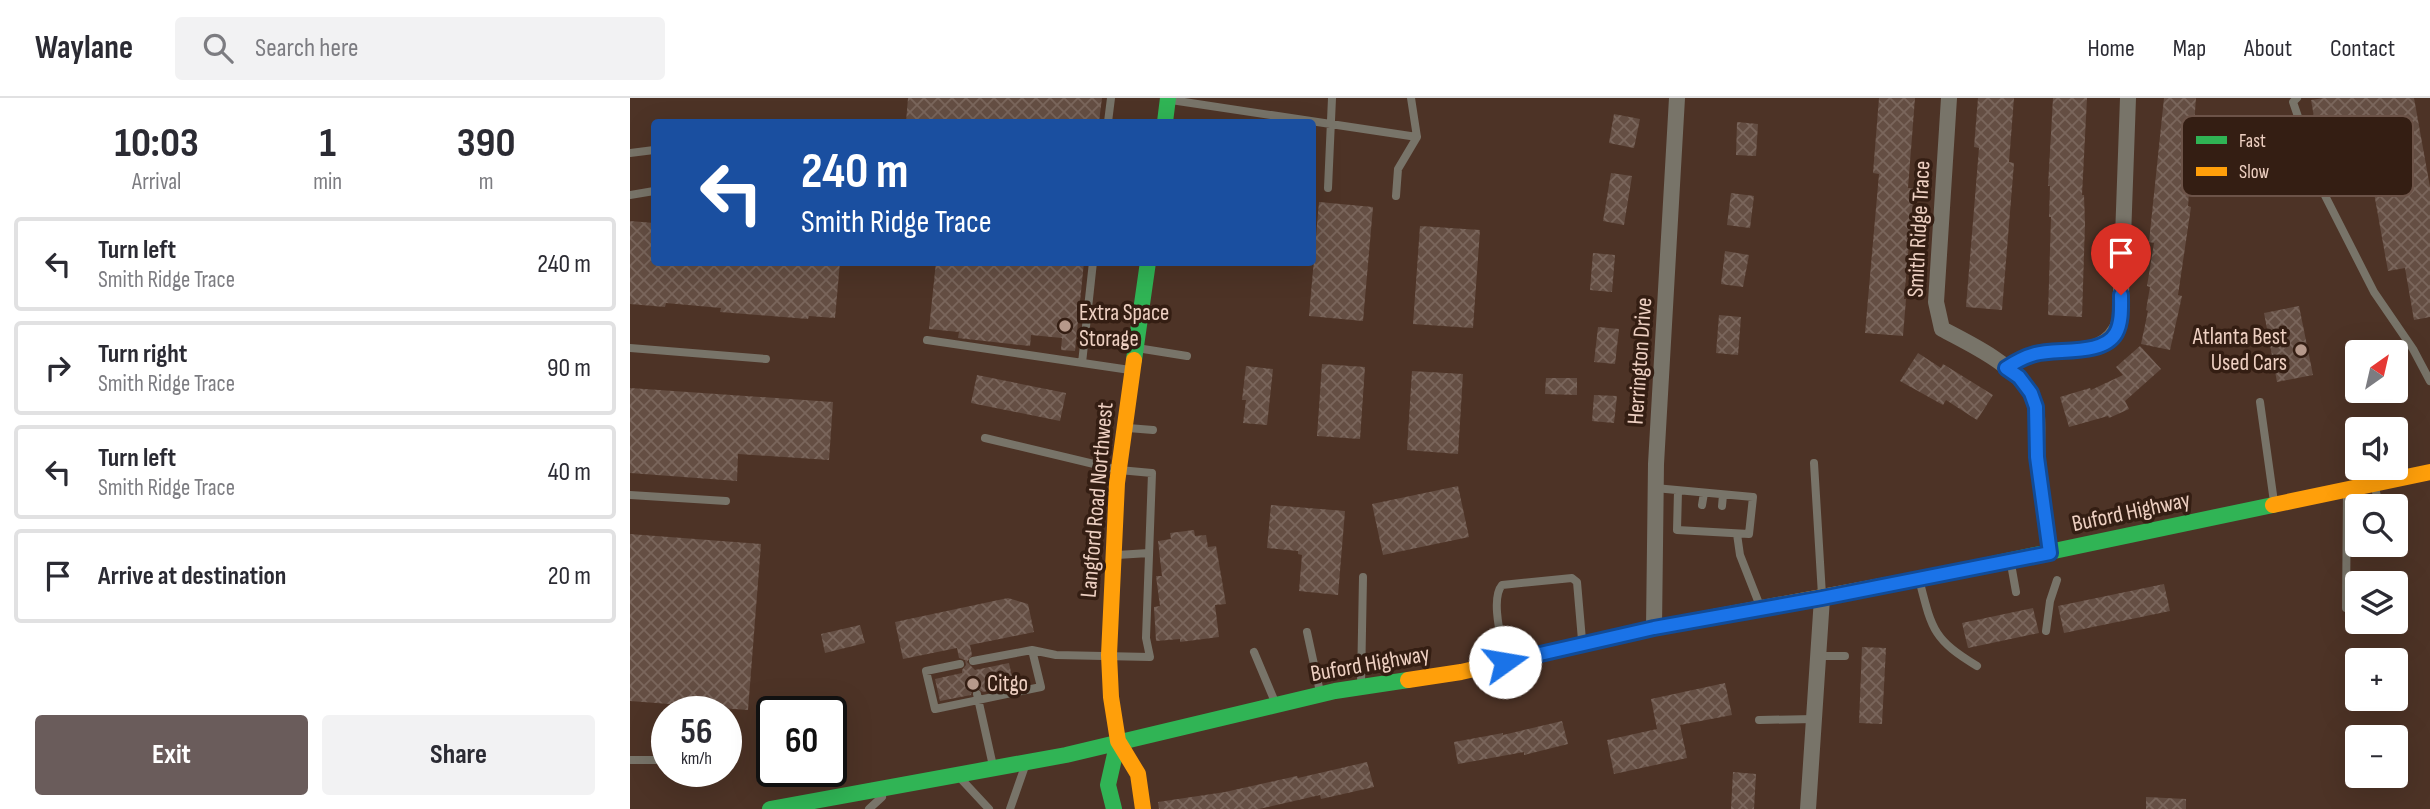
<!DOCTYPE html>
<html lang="en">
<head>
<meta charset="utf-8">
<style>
	body { margin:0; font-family:"Sofia Sans Condensed",sans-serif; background:#f2f2f3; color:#2b2b33; height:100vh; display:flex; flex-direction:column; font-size:26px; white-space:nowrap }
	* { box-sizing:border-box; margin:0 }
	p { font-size:23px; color:#7c7c81 }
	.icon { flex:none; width:38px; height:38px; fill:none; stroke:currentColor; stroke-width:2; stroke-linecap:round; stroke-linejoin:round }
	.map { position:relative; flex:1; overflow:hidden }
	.drawer { display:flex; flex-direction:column; background:#fff; width:630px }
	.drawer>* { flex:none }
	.guide { position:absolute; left:21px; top:21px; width:665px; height:147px; border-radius:7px; box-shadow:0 7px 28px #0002; background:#1a4fa0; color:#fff; overflow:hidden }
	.needle { width:46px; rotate:34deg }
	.buttons { position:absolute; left:1715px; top:242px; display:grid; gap:14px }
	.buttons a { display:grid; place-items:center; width:63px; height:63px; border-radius:7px; background:#fff; box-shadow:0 7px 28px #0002; font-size:35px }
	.speed { position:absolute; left:21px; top:598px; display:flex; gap:14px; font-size:35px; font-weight:700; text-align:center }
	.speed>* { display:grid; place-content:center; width:91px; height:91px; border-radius:50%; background:#fff; box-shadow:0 7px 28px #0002; line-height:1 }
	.speed small { font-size:18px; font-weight:400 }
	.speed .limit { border:4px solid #111; border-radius:10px; background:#fff; color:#111 }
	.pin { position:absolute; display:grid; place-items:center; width:60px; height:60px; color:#fff; margin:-72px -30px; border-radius:50% 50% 50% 0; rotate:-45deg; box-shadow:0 0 7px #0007 }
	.pin .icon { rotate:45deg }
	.me { position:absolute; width:77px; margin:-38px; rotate:77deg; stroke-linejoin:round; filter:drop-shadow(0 0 5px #0008) }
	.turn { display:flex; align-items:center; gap:24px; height:147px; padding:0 35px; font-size:32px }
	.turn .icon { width:91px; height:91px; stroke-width:2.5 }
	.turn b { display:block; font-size:49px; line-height:60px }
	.eta { display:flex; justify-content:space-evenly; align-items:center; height:119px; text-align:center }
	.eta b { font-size:42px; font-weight:700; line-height:49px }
	.cta { display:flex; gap:14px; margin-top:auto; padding:14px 35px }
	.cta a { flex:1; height:80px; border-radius:7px; background:#6a5c5b; color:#fff; font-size:28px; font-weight:700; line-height:80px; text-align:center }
	.cta a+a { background:#f2f2f3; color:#2b2b33 }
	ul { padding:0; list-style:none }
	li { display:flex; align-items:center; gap:21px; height:94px; margin:0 14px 10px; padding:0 21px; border:4px solid #e1e1e2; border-radius:7px }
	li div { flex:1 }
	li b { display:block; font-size:26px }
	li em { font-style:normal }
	header { display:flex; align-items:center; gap:42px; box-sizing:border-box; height:98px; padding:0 35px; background:#fff; border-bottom:2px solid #e1e1e2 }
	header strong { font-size:33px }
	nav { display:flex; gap:38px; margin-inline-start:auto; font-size:24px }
	.search { width:490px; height:63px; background:#f2f2f3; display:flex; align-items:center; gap:18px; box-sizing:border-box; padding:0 24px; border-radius:7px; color:#7c7c81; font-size:26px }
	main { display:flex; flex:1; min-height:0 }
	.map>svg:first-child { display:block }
	.building { fill:url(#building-cross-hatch) }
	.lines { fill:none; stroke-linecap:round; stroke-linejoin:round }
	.lane { stroke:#787469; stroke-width:8 }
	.street { stroke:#787469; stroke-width:16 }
	.fast { stroke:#30b455; stroke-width:16 }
	.slow { stroke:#ff9f0a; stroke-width:16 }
	.route-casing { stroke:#114b97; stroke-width:18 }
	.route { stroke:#1a73e8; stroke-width:12 }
	.poi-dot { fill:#b6998b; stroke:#341e13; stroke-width:2.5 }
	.labels { text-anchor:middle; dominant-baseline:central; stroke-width:7; stroke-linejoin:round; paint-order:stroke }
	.street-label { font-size:23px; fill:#eed0c2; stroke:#341e13 }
	.poi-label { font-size:23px; fill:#eed0c2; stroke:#341e13; text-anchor:start }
	.key { fill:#341e13; stroke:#6c5348; stroke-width:2 }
	.key-label { font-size:19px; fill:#eed0c2 }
</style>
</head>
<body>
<header>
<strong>Waylane</strong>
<div class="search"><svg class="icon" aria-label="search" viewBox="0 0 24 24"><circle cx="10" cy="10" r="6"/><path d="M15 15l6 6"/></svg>Search here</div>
<nav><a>Home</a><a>Map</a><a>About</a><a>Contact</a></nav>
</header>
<main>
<section class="drawer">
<div class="eta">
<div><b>10:03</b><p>Arrival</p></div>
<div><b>1</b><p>min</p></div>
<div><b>390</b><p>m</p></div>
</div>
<ul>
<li><svg class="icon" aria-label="left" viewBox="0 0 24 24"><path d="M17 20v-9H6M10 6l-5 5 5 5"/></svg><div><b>Turn left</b><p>Smith Ridge Trace</p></div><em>240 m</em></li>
<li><svg class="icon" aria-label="right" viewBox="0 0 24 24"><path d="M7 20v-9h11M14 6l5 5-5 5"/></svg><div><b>Turn right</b><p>Smith Ridge Trace</p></div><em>90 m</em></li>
<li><svg class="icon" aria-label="left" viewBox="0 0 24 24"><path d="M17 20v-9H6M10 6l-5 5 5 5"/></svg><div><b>Turn left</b><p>Smith Ridge Trace</p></div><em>40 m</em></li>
<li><svg class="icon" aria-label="arrive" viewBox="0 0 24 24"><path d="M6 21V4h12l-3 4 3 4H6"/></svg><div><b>Arrive at destination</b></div><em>20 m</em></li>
</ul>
<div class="cta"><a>Exit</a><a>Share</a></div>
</section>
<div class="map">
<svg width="1800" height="711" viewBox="0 0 1800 711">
	<defs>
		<pattern id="building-cross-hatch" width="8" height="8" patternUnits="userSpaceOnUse" patternTransform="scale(1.75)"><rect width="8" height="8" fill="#644e43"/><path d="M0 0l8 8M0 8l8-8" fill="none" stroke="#7a665c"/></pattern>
	</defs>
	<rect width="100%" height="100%" fill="#4d3326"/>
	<path class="building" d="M278,0H472L469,24H276Z
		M1249,0H1285L1278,90L1284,91L1274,201H1276L1273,238L1235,235L1249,76L1243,75Z
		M1348,0H1384L1379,64L1384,65L1372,212L1336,209L1349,50L1344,49Z
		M1423,0H1457L1452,97H1454L1455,126L1452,219L1418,217L1421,119H1419L1420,88H1418Z
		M1534,0H1566L1558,108L1561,109L1548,197L1552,198L1540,252L1511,246L1518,213L1516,212L1520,189L1517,188L1524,145L1519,144Z
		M1694,0H1784L1800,89V219L1784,222L1775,170L1758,173L1739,67L1694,75L1681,2Z
		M984,16L1010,21L1004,50L979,45Z
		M1107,24L1128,26L1126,58L1106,57Z
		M981,75L1002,78L994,127L973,123Z
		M1101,95L1124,98L1120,130L1097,127Z
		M689,104L743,109L733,223L679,218Z
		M0,123L24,125V164H210L205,220L179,218L178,221L90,214L91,210L36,205L35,209L0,206Z
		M790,128L850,132L843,230L783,226Z
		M1095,153L1119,157L1113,189L1091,186Z
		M963,155L985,157L982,194L960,192Z
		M306,164H454L445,253L431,252L432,240L401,237L400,248L328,240L329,234L299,231Z
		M1669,208L1683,277L1647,284L1634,215Z
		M1089,217L1111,219L1108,257L1086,255Z
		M968,229L989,231L985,266L964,264Z
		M1510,248L1531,271L1495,303L1499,311L1479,320L1478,318L1439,329L1430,299L1460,290L1461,292L1493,277L1486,269Z
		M1288,255L1311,270L1313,266L1363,297L1347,322L1316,302L1313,307L1270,283Z
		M692,266L735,269L730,341L687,338Z
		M616,268L643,271L637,327L613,325L616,302H612Z
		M782,273L833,276L828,356L777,352Z
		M347,277L436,295L430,323L341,305Z
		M916,280H947V297L915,296Z
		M0,290L203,304L199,362L108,356L107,383L0,375Z
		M964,297L987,298L984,325L962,323Z
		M828,388L839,439L753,457L742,406Z
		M641,407L715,413L708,497L669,493L672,457L668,456V453L637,450Z
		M564,432L565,438L576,437L578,449L586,448L596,506L585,507L589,539L550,544V541L526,543L524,509L530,508L526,478H532L528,443L541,441L540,435Z
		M0,436L131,446L118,612L0,603Z
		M1534,486L1540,513L1434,535L1428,508Z
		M378,500L398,506L404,534L340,547L342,557L337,564L345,572L379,565L384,588L353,594L346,590L342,592L341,597L310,603L305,581L332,575V572L336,567L335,562L329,560L327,550L273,561L265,524Z
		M1403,510L1409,535L1338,550L1332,525Z
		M230,527L235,545L195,555L191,536Z
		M1232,549L1256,550L1252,626L1229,625Z
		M1095,585L1102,617L1050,627L1057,660L984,676L977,642L1027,631L1021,601Z
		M932,623L938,646L894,657V654L828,666L824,644L873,635V637Z
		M737,664L744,689L691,701L690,697L629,711H529L528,704L595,694L667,678L668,680Z
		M1103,674L1126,676L1124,711H1101Z
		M1516,699L1556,701V711H1516Z"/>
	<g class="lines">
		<path class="lane" d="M1667,0L1663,4L1676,42L1682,72L1744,194L1783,251L1800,283
			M541,2L787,39
			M478,24L481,0
			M0,55L24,52
			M698,90L702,0
			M0,97L24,93
			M766,98L768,71L787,39L781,0
			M297,242L500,272
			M0,250L136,261
			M507,250L557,258
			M452,265L463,164
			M1630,304L1644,404
			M498,330L523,332
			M1184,365L1192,497
			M1745,389L1749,408
			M1025,390L1123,399L1119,436L1047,432L1048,393
			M0,397L96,403
			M1072,407L1074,395
			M1092,408L1093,397
			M1107,436L1110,457L1130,508
			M487,457L519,455
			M1381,466L1386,494
			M1290,485C1302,532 1304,542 1347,568
			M1716,510L1717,395
			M1416,533L1420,503L1427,482
			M677,534L690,594
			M624,554L645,604
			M1188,558H1215
			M875,561C872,543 860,501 872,487L942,480L947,484L952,542
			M343,563L402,552L426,557L520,559L516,540L522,375L489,372L355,340
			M330,566L296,573L305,611L411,589L402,552
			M731,586L733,479
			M347,596L363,668
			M1129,622L1184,621
			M0,662H27
			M332,682L359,711
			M239,711L252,699
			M380,711L394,671"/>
		<path class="street" d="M1319,0L1306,204L1312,231C1339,245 1384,267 1400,294C1412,314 1405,340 1408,363C1411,394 1416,424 1420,455
			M1376,270C1385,264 1394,259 1405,256C1438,248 1476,262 1490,223L1498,0
			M1024,530L1026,366L1047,0
			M1178,711L1192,500"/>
		<path class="fast" d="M535,24L538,0
			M504,262L518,164
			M1310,477L1643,407
			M140,711L436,657L705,593L778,582
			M484,711L478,687L488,643"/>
		<path class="slow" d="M504,262L487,385L479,557L481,599L488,643L508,676L513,711
			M1643,407L1800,374
			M778,582L831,574L1024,530L1310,477"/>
	</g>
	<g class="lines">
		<g class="route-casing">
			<path id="route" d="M875,564L1024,530L1192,500L1420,455L1407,359L1406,309L1401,295L1389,279L1376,270C1385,264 1394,259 1405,256C1428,250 1473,258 1486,235C1492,224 1491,209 1491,197"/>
		</g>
		<use href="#route" class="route"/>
	</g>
	<g class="poi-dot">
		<circle cx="435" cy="228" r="7"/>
		<circle cx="1671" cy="252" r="7"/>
		<circle cx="343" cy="586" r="7"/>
	</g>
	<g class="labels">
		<g class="street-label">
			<text transform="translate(1289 131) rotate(-87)">Smith Ridge Trace</text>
			<text transform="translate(1010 263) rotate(-86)">Herrington Drive</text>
			<text transform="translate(467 402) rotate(-85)">Langford Road Northwest</text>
			<text transform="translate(1501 414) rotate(-12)">Buford Highway</text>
			<text transform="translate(740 566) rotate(-10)">Buford Highway</text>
		</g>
		<g class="poi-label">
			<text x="449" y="215">Extra Space<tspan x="449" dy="26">Storage</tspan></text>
			<text x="1657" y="239" text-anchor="end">Atlanta Best<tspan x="1657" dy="26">Used Cars</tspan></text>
			<text x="357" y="586">Citgo</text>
		</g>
	</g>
	<rect x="1552" y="18" width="231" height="80" rx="10" class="key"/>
	<rect x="1566" y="38" width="31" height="8" fill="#30b455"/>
	<rect x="1566" y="69" width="31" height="9" fill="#ff9f0a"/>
	<g class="key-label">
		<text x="1609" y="49">Fast</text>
		<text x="1609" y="80">Slow</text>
	</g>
</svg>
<div class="buttons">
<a><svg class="needle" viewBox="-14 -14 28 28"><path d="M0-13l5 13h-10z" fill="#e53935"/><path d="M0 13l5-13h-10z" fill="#7c7c81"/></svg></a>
<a><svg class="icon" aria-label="sound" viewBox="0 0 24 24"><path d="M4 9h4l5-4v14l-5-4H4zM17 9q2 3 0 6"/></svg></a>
<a><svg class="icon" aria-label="search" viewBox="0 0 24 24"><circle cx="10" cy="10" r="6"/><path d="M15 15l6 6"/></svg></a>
<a><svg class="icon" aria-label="layers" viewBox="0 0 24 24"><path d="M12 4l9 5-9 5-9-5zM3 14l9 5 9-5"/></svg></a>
<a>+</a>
<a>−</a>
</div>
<div class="speed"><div>56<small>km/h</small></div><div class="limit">60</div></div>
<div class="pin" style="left:1491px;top:197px;background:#d93025"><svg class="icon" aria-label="arrive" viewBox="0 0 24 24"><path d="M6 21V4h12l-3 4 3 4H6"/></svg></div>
<svg class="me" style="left:875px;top:564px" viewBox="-20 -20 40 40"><circle r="19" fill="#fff"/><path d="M0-13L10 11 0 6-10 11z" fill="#1a73e8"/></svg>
<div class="guide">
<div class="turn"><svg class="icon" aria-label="left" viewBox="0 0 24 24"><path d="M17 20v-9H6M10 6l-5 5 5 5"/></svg><div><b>240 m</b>Smith Ridge Trace</div></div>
</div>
</div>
</main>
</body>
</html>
